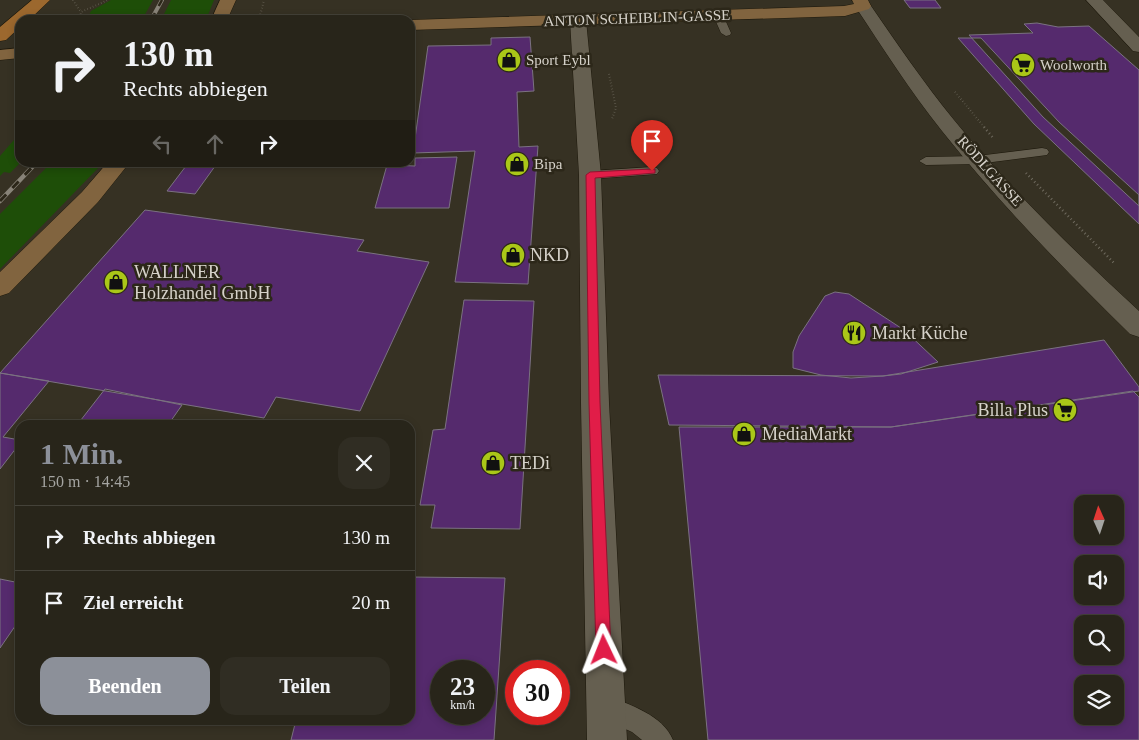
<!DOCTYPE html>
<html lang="de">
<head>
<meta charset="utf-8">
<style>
	body { margin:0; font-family:"Times New Roman",serif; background:#302d23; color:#f1f3f6; height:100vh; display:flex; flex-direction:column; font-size:19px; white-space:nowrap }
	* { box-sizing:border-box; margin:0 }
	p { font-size:16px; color:#a5a5a2 }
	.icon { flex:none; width:28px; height:28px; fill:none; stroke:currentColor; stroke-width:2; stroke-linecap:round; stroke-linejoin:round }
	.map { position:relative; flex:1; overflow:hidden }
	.drawer { position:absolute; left:15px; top:420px; width:400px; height:305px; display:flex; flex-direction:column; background:#28251a; border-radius:15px; box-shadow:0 2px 8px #0003,0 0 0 1px #444239 }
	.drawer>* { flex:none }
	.hud { position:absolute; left:15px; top:15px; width:400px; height:152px; border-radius:15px; box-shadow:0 2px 8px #0003,0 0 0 1px #444239; background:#28251a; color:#f1f3f6; overflow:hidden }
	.needle { width:32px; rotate:357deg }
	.tools { position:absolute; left:1074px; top:495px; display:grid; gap:10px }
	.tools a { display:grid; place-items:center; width:50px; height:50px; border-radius:10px; background:#28251a; box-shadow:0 2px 8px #0003,0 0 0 1px #444239; font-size:25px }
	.speed { position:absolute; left:430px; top:660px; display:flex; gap:10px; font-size:25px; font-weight:700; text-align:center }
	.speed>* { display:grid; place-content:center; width:65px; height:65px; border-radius:50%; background:#28251a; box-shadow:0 2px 8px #0003,0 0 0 1px #444239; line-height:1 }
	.speed small { font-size:12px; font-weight:400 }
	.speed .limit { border:8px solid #d22; background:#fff; color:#111 }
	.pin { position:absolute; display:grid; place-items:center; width:42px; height:42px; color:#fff; margin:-51px -21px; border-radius:50% 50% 50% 0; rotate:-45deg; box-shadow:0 0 5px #0007 }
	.pin .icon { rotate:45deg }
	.me { position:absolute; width:55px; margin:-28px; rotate:358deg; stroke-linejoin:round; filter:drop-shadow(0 0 4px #0008) }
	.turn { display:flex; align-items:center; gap:18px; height:105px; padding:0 25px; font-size:22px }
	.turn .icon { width:65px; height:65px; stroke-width:2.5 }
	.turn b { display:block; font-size:35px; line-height:42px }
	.lanes { display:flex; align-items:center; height:48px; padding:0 25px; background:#0003; justify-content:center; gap:25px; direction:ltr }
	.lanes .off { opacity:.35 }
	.round { display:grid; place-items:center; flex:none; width:52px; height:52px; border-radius:15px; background:#302d23 }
	.overview { display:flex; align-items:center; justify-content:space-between; height:85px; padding:0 25px }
	h1 { font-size:30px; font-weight:800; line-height:38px; color:#8c9099 }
	.button { display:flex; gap:10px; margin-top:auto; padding:10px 25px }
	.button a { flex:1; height:58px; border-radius:15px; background:#8c9099; color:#fff; font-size:20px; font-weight:800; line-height:58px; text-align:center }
	.button a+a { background:#302d23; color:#f1f3f6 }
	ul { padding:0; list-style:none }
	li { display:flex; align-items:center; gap:15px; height:65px; padding:0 25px; border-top:1px solid #444239 }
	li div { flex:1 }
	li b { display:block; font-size:19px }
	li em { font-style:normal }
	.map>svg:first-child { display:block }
	.green { fill:#1e4e08 }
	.building { fill:#552a6d; stroke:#7b7281; fill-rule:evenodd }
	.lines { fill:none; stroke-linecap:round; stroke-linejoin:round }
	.lane-casing { stroke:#1d180b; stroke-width:1 }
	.street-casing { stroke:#1d180b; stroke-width:1 }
	.secondary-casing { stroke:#1d180b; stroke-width:1 }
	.primary-casing { stroke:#1d180b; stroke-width:1 }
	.path-far1 { stroke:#6f6a5e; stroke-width:2; stroke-dasharray:0.5 2.5; stroke-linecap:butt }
	.path { stroke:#6f6a5e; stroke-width:2.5; stroke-dasharray:1 3; stroke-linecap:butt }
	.lane { fill:#655f50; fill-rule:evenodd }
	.street { fill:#655f50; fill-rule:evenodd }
	.secondary { fill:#81643f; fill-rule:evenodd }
	.primary { fill:#9c682e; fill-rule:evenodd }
	.rail-far1-casing { stroke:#888378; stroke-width:4 }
	.rail-casing { stroke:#888378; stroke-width:4.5 }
	.rail-far1 { stroke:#2c2719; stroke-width:2.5; stroke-dasharray:8; stroke-linecap:butt }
	.rail { stroke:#2c2719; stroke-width:3; stroke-dasharray:9; stroke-linecap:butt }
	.route { fill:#e11d48; stroke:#92132f }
	.labels { text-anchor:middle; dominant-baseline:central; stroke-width:5; stroke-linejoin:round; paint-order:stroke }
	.far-street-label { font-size:15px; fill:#d6d2ca; stroke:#2c2719 }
	.far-poi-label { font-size:15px; fill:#d6d2ca; stroke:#2c2719; text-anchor:start }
	.poi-label { font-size:18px; fill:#d6d2ca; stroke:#2c2719; text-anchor:start }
</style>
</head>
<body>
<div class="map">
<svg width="1139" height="740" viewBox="0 0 1139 740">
	<rect width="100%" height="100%" fill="#363123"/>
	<path class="green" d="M111,0H153L142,20H87L91,11Z
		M171,0H214L206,20H161Z
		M20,133L18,146L20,147V163L10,173L4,172L0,176V156Z
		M51,163H103L0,269V214Z"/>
	<path class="building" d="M904,0H935L941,8H910Z
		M1037,23L1058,27L1089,26L1139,70V206L1043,117L969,35L1033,33L1024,24Z
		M530,37L534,91L517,92L519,147L538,146L528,284L455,282L475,151L413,153L428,46L491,45V38Z
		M958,38H981L1059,122L1139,195V224L1034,124Z
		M457,157L449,208H375L387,165L415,166V158Z
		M189,162H218L195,194L167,191Z
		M145,210L364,240L357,251L429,262L360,411L276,397L264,418L0,373Z
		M835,292L849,294L904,330L938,362L901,374L883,376L851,378L821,375L793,368V352L799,336L825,296Z
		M464,300L534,301L520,529L431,528L435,505H420L433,430L445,429Z
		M1104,340L1139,387V391L891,427L669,425L658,375L883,376Z
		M0,373L49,381L3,437L20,440V443L0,469Z
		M105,389L182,405L168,425H77Z
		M1133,391L1139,397V740H708L679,427H891ZM1082,504H1115V536H1082ZM1082,564H1115V596H1082ZM1082,624H1115V656H1082ZM1082,684H1115V716H1082Z
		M410,577L505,578L494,740H291L296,720H410ZM441,671H484V714H441Z
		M0,579L20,583V619L0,648Z"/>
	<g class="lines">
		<g class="lane-casing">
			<path id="lane" d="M718,12L723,15L731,33L730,35L726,36L721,33L713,15Z
				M1042,148L1047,149L1049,152L1047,155L977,164L926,165L919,161L926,157L977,156Z
				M652,167L657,168L659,171L657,174L590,179L583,175L590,171Z
				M606,695C630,705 663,715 673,740H642L632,732L597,716L594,707L597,698Z"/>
		</g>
		<g class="street-casing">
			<path id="street" d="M1086,0H1103L1139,37V52L1133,51Z
				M863,1L869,3C896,42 923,82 954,120C1009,188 1074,251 1139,311V337L1130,334C1064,269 999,203 942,131C910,91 883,48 855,6Z
				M578,15L584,16L586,20L601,175L609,403L627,740H587L581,403L579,175L570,20L572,16Z"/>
		</g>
		<g class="secondary-casing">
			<path id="secondary" d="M220,0H236L227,20H211Z
				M852,0H868L871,6L869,9L845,16L410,30V20L844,6L854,4Z
				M20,48V58L0,60V50Z
				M108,162H130L98,202L9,293L0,296V272L82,192Z"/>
		</g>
		<g class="primary-casing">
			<path id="primary" d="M32,0H50L29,20H20V27L6,40L0,41V27Z"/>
		</g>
		<path class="path-far1" d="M73,0L81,12
			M80,20L81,12L108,0
			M259,20L264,0
			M264,20L398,15
			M609,74L616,108L612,119
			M955,92L985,128"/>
		<path class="path" d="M984,127L994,139
			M1026,173L1114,263"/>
		<use href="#lane" class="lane"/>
		<use href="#street" class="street"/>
		<use href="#secondary" class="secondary"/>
		<use href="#primary" class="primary"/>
		<g class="rail-far1-casing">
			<path id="rail-far1" d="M151,20L162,0"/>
		</g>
		<g class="rail-casing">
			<path id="rail" d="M0,201L37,162"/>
		</g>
		<use href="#rail-far1" class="rail-far1"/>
		<use href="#rail" class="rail"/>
	</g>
	<path class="route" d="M652,169H655V173L595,178L600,403L611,650L609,656L604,658L598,656L596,650L589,403L586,175L590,172Z"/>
	<defs>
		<g id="shop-disc" transform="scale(1.25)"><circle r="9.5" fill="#aac718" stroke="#2c2719"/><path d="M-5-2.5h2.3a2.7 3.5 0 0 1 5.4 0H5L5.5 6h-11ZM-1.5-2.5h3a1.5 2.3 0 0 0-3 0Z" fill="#111"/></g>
		<g id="supermarket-disc" transform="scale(1.25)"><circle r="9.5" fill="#aac718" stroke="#2c2719"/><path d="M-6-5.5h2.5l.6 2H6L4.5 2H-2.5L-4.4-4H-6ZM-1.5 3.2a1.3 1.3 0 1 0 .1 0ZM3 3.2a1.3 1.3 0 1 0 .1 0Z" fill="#111"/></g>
		<g id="restaurant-disc" transform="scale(1.25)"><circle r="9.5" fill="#aac718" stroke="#2c2719"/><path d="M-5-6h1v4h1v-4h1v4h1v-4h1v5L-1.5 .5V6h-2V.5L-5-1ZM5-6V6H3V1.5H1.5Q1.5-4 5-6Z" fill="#111"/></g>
	</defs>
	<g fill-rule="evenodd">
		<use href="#shop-disc" x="509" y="60"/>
		<use href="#supermarket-disc" x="1023" y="65"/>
		<use href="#shop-disc" x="517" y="164"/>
		<use href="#shop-disc" x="513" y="255"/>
		<use href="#shop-disc" x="116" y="282"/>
		<use href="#restaurant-disc" x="854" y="333"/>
		<use href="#supermarket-disc" x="1065" y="410"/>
		<use href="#shop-disc" x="744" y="434"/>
		<use href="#shop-disc" x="493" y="463"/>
	</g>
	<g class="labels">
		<g class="far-street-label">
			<text transform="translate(637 18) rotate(-2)">ANTON SCHEIBLIN-GASSE</text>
			<text transform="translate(990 171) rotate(48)">RÖDLGASSE</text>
		</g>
		<g class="far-poi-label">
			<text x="526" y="60">Sport Eybl</text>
			<text x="1040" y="65">Woolworth</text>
			<text x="534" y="164">Bipa</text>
		</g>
		<g class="poi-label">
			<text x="530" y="255">NKD</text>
			<text x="134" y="272">WALLNER<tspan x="134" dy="21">Holzhandel GmbH</tspan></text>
			<text x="872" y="333">Markt Küche</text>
			<text x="1048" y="410" text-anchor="end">Billa Plus</text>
			<text x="762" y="434">MediaMarkt</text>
			<text x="510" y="463">TEDi</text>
		</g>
	</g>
</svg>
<div class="tools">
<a><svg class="needle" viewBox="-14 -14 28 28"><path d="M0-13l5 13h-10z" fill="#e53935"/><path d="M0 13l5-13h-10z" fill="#a5a5a2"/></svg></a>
<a><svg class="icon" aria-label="sound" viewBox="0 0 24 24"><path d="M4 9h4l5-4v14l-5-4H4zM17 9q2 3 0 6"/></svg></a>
<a><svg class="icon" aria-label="search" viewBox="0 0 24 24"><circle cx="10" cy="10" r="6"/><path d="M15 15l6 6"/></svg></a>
<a><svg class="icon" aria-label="layers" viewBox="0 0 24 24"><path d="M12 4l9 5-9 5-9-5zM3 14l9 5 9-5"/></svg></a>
</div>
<div class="speed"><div>23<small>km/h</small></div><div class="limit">30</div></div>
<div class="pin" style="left:652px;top:171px;background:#d93025"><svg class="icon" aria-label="arrive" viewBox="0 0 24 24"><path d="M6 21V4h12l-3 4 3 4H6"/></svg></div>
<svg class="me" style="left:604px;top:650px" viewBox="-20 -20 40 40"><path d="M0-17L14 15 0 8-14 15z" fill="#e11d48" stroke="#fff" stroke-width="4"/></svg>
<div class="hud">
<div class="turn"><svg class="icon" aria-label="right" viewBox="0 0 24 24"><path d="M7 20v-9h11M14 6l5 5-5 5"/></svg><div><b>130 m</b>Rechts abbiegen</div></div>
<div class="lanes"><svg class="icon off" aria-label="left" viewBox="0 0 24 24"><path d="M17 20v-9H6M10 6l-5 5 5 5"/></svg><svg class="icon off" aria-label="ahead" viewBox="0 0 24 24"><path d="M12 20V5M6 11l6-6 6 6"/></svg><svg class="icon" aria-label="right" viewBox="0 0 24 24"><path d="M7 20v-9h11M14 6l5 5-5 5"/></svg></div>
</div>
<section class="drawer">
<div class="overview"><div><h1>1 Min.</h1><p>150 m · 14:45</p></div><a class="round"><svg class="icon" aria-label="close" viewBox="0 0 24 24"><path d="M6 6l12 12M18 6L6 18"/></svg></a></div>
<ul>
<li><svg class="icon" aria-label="right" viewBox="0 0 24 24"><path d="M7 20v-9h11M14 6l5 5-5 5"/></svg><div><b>Rechts abbiegen</b></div><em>130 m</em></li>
<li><svg class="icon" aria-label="arrive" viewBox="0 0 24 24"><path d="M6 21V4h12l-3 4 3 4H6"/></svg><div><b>Ziel erreicht</b></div><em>20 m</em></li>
</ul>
<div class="button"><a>Beenden</a><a>Teilen</a></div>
</section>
</div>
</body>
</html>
